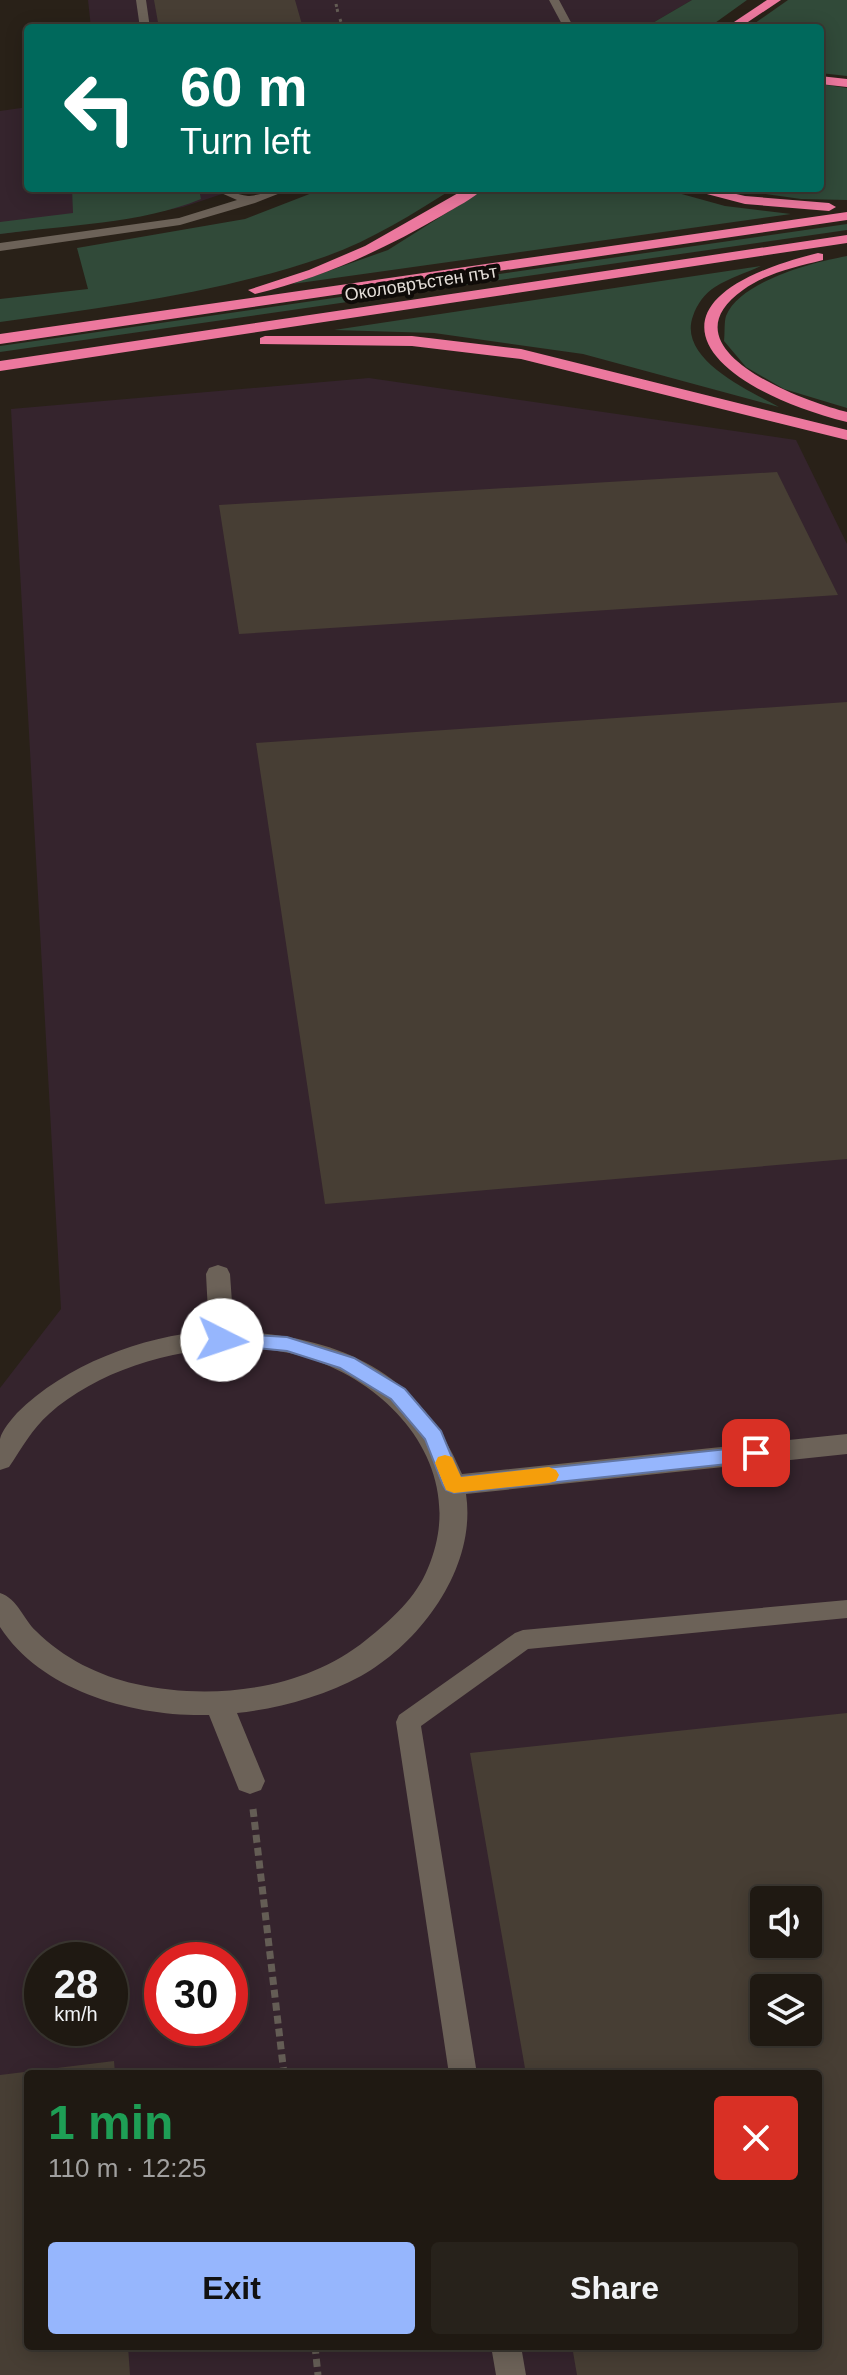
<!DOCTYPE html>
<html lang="en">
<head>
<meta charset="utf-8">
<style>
	body { margin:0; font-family:Helvetica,sans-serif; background:#27221b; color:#f1f3f6; height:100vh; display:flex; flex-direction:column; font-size:30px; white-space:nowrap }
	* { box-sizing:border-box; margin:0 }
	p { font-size:26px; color:#a1a09f }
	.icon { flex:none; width:44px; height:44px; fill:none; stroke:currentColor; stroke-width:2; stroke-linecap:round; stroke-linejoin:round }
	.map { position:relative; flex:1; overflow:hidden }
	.details { position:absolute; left:24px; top:2070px; width:798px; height:280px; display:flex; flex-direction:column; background:#1f1912; border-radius:8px; box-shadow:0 4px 20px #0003,0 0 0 2px #3c3832 }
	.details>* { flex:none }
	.guide { position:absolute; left:24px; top:24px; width:800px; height:168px; border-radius:8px; box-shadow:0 4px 20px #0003,0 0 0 2px #3c3832; background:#00695c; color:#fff; overflow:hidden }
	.fabs { position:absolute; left:750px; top:1886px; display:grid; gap:16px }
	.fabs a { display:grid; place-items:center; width:72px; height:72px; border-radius:8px; background:#1f1912; box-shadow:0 4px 20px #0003,0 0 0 2px #3c3832; font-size:40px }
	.speed { position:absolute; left:24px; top:1942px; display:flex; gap:16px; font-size:40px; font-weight:700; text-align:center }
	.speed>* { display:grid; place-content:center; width:104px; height:104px; border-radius:50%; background:#1f1912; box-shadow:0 4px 20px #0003,0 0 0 2px #3c3832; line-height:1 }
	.speed small { font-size:20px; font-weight:400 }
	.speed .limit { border:12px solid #d22; background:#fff; color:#111 }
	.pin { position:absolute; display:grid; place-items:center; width:68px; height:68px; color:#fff; margin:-34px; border-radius:16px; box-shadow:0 4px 12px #0006 }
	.me { position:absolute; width:88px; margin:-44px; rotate:94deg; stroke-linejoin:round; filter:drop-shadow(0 0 6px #0008) }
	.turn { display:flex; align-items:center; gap:28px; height:168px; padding:0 24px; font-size:36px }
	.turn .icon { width:104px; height:104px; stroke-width:2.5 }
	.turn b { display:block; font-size:56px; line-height:68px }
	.round { display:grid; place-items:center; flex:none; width:84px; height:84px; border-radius:8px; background:#27221b }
	.head { display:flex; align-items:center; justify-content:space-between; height:136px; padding:0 24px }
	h1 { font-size:48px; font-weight:700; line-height:60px; color:#1e9e55 }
	.button { display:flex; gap:16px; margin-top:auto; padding:16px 24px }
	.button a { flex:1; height:92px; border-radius:8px; background:#96b6fd; color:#111; font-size:32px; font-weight:700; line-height:92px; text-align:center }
	.button a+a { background:#27221b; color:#f1f3f6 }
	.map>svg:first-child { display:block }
	.commercial { fill:#35242d; fill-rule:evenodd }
	.green { fill:#314a39 }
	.building { fill:#473e34; fill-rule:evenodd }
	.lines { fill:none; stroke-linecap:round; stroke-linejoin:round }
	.path-far1 { stroke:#645d55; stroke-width:3; stroke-dasharray:3 2; stroke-linecap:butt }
	.path { stroke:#645d55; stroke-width:7; stroke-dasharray:8 5; stroke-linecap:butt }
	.lane { fill:#6c6258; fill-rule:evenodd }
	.street { fill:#6c6258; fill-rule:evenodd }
	.highway { fill:#ec789e; fill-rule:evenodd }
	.route { fill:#96b6fd; stroke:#6276a4; stroke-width:2 }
	.slow { fill:#f59e0b }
	.labels { text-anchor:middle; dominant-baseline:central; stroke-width:8; stroke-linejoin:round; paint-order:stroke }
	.far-street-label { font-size:18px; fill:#e3ddd7; stroke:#0f0b08 }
</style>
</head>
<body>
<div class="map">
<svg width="847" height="2375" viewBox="0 0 847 2375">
	<rect width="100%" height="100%" fill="#292118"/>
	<path class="commercial" d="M88,0H692L644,28H91Z
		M28,107V188H240L183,207L130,217L0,234V111Z
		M369,378L796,440L847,544V2375H0V1388L61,1309L11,409ZM764,1900H808V1944H764ZM42,1960H110V2028H42ZM162,1960H230V2028H162ZM764,1988H808V2032H764ZM28,2074H818V2346H28Z"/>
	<path class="green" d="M692,0H747L708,28H644Z
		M788,0H847V76L820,73V28H748Z
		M820,84L847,88V200L801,199L723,188H820Z
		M72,188H196L199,189L201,199C140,224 66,225 0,234V222L73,213Z
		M325,188H454C413,214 370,241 324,257C219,293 110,307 0,322V299L88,289L77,248L245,219Z
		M486,188H660L725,206L791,214L292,284L388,250Z
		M847,224V230L0,352V346Z
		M847,256V408L784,389L746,367L724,341C725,333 724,322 726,316C740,281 814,262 847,256Z
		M761,266C746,273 729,278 715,287C705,293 697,304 693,316C677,359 750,391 779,407L583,354L434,333L334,330Z"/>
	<path class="building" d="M154,0H295L303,28H159Z
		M777,472L838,595L239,634L219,505Z
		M847,702V1159L325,1204L256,743Z
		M847,1713V2375H577L572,2346H818V2074H526L470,1753ZM764,1900H808V1944H764ZM764,1988H808V2032H764Z
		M114,2061L115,2074H28V2346H128L130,2375H0V2075Z"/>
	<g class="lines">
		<path class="path-far1" d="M336,4L338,13
			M340,19L343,28"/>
		<path class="path" d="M253,1809L284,2074
			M315,2346L318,2375"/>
		<path class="lane" d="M136,0H146L150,28H140Z
			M549,0H559L574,28H564Z
			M210,188C226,188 236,195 248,196C258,196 277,188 293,188L255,203L180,225L0,251V243L179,218L237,200Z
			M847,1600V1618L528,1649L421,1726L477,2074H449L396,1722L399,1715L515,1633L523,1630Z
			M491,2346H521L526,2375H496Z"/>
		<path class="street" d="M218,1265L227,1268L230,1274L234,1331C341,1337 419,1371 462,1474L847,1434V1454L466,1494C477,1566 422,1642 361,1676C324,1696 278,1709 237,1713L265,1781L261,1790L250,1794L239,1790L209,1715C135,1717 42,1692 0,1627V1593C18,1599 23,1619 36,1631C63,1658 99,1676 136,1684C212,1701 305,1690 366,1640C391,1620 416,1598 428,1568C468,1474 398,1388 311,1359C229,1332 113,1357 49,1414C32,1429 22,1448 9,1467L0,1470C0,1460 0,1448 0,1439C2,1430 11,1420 17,1413C65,1365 142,1336 209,1331L206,1274L209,1268Z"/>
		<path class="highway" d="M767,0H781L739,28H725Z
			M820,76L847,79V87L820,84Z
			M467,188H484C473,199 456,207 443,215C383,250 322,278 255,294L248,290L309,270L365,246Z
			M684,188H710L745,196L829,203L836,207L829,211L745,204Z
			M847,212V220L0,344V334Z
			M847,235V243L0,371V361Z
			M818,253L823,254V260C796,267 766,273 743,290C660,349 803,401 847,412V422C707,387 625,301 818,253Z
			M265,336H412L521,349L847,430V440L521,359L412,346L260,344V338Z"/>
	</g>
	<path class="route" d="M222,1333L287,1337L354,1358L405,1389L441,1431L460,1477L756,1446L763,1448L766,1453L763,1459L756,1461L454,1493L446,1490L443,1485L425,1439L391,1399L340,1368L287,1351L216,1344L213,1340Z"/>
	<path class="slow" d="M445,1455L452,1457L461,1477L549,1467L556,1470L559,1475L556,1481L549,1483L454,1493L446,1490L435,1463L438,1457Z"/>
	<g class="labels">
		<g class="far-street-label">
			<text transform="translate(421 283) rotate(-9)">Околовръстен път</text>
		</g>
	</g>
</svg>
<div class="fabs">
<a><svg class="icon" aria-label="sound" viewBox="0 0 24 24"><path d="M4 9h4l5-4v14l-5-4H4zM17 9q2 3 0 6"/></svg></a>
<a><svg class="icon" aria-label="layers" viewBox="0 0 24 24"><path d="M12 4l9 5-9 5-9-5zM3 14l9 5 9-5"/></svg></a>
</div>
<div class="speed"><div>28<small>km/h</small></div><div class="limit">30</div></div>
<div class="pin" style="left:756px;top:1453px;background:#d93025"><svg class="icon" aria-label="arrive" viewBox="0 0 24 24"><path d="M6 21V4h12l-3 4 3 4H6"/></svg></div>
<svg class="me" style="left:222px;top:1340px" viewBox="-20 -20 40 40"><circle r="19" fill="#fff"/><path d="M0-13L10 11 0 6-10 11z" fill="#96b6fd"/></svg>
<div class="guide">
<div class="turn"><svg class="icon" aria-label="left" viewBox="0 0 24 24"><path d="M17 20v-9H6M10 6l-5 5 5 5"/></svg><div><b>60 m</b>Turn left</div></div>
</div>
<section class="details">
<div class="head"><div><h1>1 min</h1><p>110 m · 12:25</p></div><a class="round" style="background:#d93025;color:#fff"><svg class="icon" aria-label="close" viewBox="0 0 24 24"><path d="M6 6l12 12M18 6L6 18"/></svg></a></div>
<div class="button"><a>Exit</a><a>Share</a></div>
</section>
</div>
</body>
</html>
